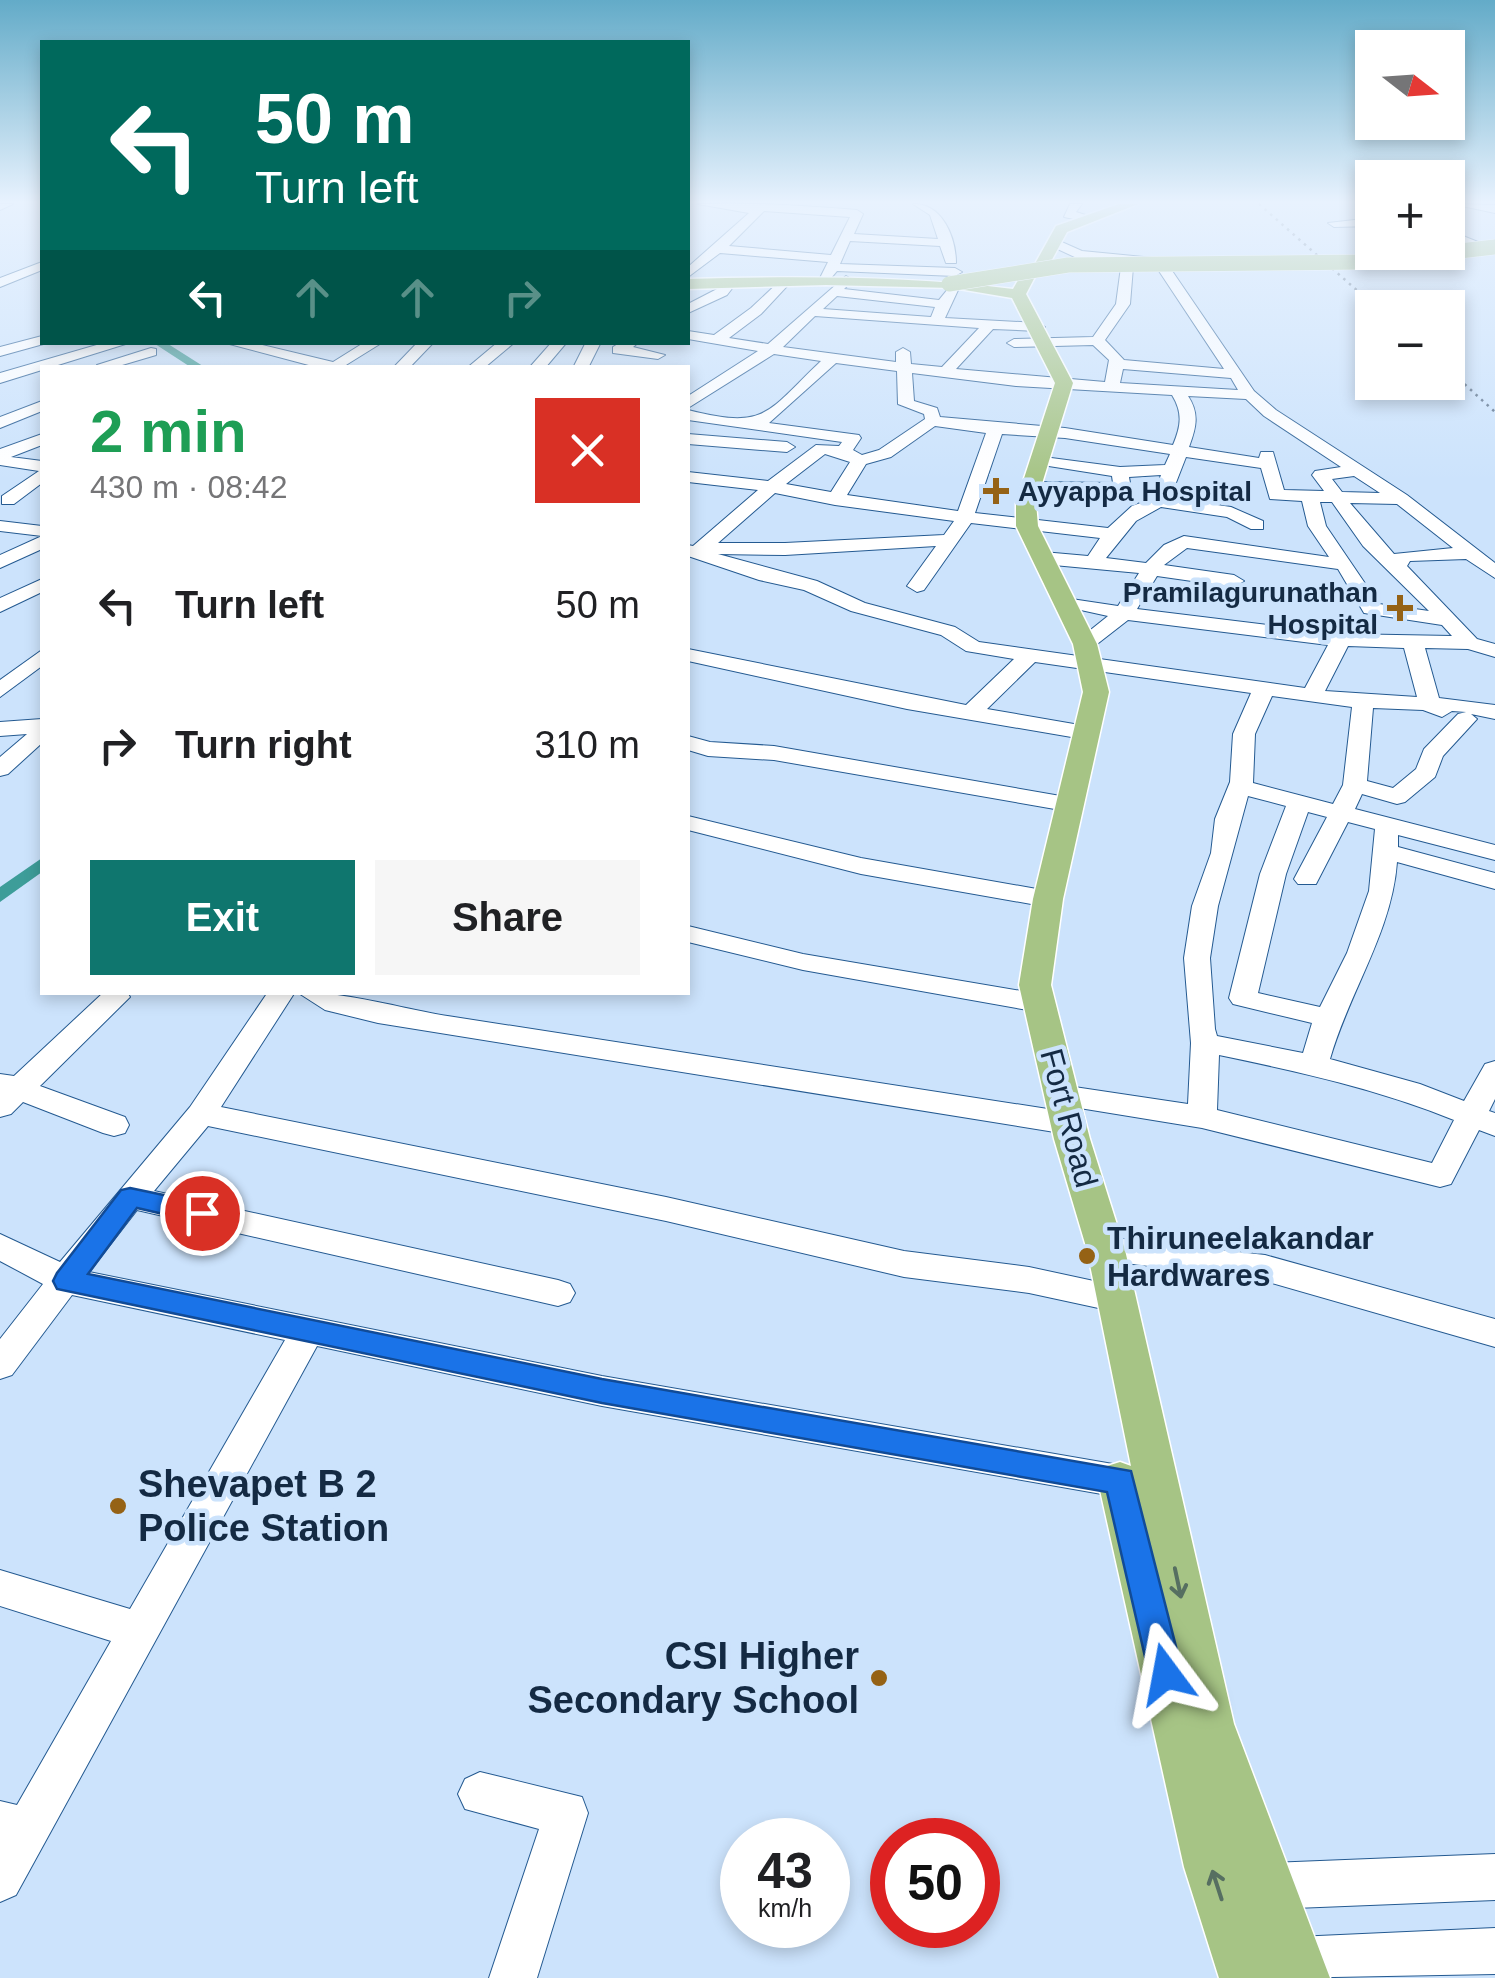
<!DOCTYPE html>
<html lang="en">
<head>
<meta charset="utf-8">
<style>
	body { margin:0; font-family:Helvetica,sans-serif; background:#f6f6f6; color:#202124; height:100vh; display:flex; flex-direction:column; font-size:38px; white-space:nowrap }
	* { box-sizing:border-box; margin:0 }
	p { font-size:32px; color:#757577 }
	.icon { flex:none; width:55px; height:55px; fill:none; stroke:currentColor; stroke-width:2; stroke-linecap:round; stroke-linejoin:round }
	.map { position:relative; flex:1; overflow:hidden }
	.sheet { position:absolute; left:40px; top:365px; width:650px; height:630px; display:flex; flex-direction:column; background:#fff; border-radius:0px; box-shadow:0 5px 15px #0003 }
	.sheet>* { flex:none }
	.top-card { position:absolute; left:40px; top:40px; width:650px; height:305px; border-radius:0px; box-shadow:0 5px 15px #0003; background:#00695c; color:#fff; overflow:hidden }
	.needle { width:65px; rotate:107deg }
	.controls { position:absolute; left:1355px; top:30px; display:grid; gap:20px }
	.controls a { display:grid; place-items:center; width:110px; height:110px; border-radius:0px; background:#fff; box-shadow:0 5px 15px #0003; font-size:50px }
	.speed { position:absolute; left:720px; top:1818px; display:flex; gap:20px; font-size:50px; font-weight:700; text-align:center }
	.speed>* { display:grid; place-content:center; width:130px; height:130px; border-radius:50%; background:#fff; box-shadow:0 5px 15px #0003; line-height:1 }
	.speed small { font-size:25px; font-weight:400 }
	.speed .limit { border:15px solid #d22; background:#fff; color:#111 }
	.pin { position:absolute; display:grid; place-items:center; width:85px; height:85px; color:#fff; margin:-42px; border:5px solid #fff; border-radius:50%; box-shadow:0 2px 10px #0007 }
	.me { position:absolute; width:110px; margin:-55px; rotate:347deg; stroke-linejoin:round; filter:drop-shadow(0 0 8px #0008) }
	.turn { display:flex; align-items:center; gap:35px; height:210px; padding:0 50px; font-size:45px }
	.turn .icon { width:130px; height:130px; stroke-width:2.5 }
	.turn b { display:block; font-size:70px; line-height:85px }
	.lanes { display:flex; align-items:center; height:95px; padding:0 50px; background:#0003; justify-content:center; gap:50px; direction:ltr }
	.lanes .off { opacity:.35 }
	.round { display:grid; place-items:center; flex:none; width:105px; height:105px; border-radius:0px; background:#f6f6f6 }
	.overview { display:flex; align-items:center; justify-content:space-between; height:170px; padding:0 50px }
	h1 { font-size:60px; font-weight:600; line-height:75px; color:#1e9e55 }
	.action { display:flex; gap:20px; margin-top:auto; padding:20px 50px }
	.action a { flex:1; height:115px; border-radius:0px; background:#0f766e; color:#fff; font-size:40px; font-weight:600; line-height:115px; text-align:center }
	.action a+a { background:#f6f6f6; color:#202124 }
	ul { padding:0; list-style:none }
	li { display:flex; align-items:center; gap:30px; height:140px; padding:0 50px }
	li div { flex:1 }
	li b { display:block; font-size:38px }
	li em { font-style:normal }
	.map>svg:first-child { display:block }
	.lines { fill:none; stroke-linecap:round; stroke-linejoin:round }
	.canal { fill:#3d9d99; fill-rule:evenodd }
	.minor-casing { stroke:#245a91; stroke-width:2 }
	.major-casing { stroke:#fff; stroke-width:3 }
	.minor { fill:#fff; fill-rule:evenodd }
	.major { fill:#a6c485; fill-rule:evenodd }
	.rail { stroke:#5b718a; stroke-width:2.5; stroke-dasharray:2.5 5; stroke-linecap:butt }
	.major-bridge-casing { stroke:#fff; stroke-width:16; stroke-linecap:butt }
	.major-bridge { stroke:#a6c485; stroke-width:15 }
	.oneway { stroke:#566f61 }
	.route { fill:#1a73e8; stroke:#114b97; stroke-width:2.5 }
	.poi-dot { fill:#956215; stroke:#cce3fc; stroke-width:4 }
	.labels { text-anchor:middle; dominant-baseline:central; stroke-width:9; stroke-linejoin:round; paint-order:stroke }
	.far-poi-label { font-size:28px; font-weight:bold; fill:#142a43; stroke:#cce3fc; text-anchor:start }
	.street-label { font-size:32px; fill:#142a43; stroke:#cce3fc }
	.poi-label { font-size:32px; font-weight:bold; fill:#142a43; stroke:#cce3fc; text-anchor:start }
	.near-poi-label { font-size:38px; font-weight:bold; fill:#142a43; stroke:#cce3fc; text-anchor:start }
</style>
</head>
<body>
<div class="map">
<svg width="1495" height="1978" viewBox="0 0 1495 1978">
	<rect width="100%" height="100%" fill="#cce3fc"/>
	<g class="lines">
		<path class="canal" d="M152,342H165L206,368H192Z
			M42,858V872L0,902V887Z"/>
		<g class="minor-casing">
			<path id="minor" d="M0,204H13L0,210Z
				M698,204C752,202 802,206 857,210L863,214L854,234L938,239L930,215L913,204C942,203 956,237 956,263H946L940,246L850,241L840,264L955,268L962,272L955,276L837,271L826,284L819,280L828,262L720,253L688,277V267L749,213ZM764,211L850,217L831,255L729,246Z
				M1070,204H1082L1076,212L1095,218L1089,222L1064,217Z
				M1453,204L1495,205V213Z
				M1372,218V226L1334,227L1328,223Z
				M1448,230L1478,242L1480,245L1474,249L1448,238Z
				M1055,239L1082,251L1164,259L1254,391L1276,410L1407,495L1495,563V578L1466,559L1410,561L1407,566L1477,639L1495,644V657L1468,649L1425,648L1439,698L1495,705V719L1471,714L1477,719L1443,756L1435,777L1405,802L1397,804L1362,794L1355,809L1495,845V860L1398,835V847L1495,873V889L1397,862C1392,932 1349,992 1330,1059L1420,1084L1464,1101L1485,1064L1495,1061V1099L1489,1111L1495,1113V1136L1479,1130L1451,1184L1440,1187L1202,1128L1061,1105L1051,1102L1046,1095L1051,1088L1061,1085L1188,1104L1191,1043L1184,958L1192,906L1211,853L1215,819L1230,782L1233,734L1251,693L1035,662L987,709L1097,728L1100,733L1089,740L907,709L688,661V649L966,705L1014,659L966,651L941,635L851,611L804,590L759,580L688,556V545L693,546L758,490L688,482V472L768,481L816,445L839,446L842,442L688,420V410C767,430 766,413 821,361L774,354L688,408V396L758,351L688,339V331L714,335L751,308L784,277L789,278V284L761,314L729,338L768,344L846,276L853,280L844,289L939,300L952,284L959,288L945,318L1038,323L1045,327L1038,331L993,329L956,369L1105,382L1109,360L1093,345L1014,347L1007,343L1014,339L1093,337L1116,304L1121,267L1127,263L1133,267L1130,304L1105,340L1124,360L1224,369L1155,265L1079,259L1051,246L1049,243ZM837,296L935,307L931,317L823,309ZM815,316L979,328L942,367L911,364L910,352L903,348L896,352V362L783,347ZM836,363L897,371L898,404L924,414L925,419L879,450L862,455L853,450L861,438L859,435L769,423ZM1123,369L1231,378L1238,390L1120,383ZM912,373L1016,386L1172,395C1183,413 1181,426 1173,445L1065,428L940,417L937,408L914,401ZM1188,396L1246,399L1264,416L1341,467L1315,471L1312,475L1324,491L1284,490L1273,452H1261L1259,458L1189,447C1196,428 1200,414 1188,396ZM935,426L986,433L958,511L847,495L866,464L891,457ZM1002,434L1065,438L1170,454L1165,465L1120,467L1036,456V464L1112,476L1113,483L1026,482L1023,486L1032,491L1122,494L1131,489L1129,477L1161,475L1152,499L1132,506L1108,528L975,513ZM825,454L850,462L831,492L786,484ZM1186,457L1261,468L1270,499L1302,501L1308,526L1329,557L1184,536L1164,545L1146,563L1106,558L1136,521L1161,507L1227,517L1251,529H1263V521L1231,507L1170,498ZM1354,476L1380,493L1342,492L1332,479ZM775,493L835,505L954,521L944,535L785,543H718ZM1320,502H1332L1363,546L1429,611L1379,604L1326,526ZM1350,503L1397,504L1453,548L1394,554ZM971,523L1100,538L1088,556L1043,552L1034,558L1043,564L1139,573L1118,606L1058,597V605L1108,616L1078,640L1075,644L1078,648H1092L1128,620L1328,645L1305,688L979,642L955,627L865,603L817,581L718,554L785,555L936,546L907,586L917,592L924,590ZM1187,548L1338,569L1364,613L1442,625L1452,636L1341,634L1137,609L1157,576L1234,587L1244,581L1234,575L1164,565ZM1348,646L1404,648L1417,697L1325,691ZM1272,696L1352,707L1343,785L1333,804L1253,783L1255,734ZM1373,708L1423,710L1442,717L1452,711L1466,712L1458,714L1424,749L1416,769L1393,788L1367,781ZM1248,796L1286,806L1260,874L1229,998L1233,1004L1312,1023L1303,1053L1217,1036L1215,1029L1210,958L1218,906ZM1308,812L1327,817L1294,879L1298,884H1316L1348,822L1375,829L1369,891L1347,953L1320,1007L1258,993L1286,874ZM1219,1055C1300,1072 1378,1089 1454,1120L1432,1163L1217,1110Z
				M42,262V270L0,287V278Z
				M725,279L737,282L727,295L688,313V304L717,289Z
				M42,336V342L47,343L0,356V347Z
				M107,342H132L0,383V373Z
				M222,342H250L333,362L365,342H383L346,365L348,368H320Z
				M418,342H434L409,368H393Z
				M498,342H515L484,368H467Z
				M552,342H567L545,368H529Z
				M586,342H601L588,368H573Z
				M621,342H639L633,347L665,355L658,359L613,353V347Z
				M151,348L156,349V355L112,368L97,365Z
				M42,401V411L0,428V417Z
				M42,434V445L11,457L42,461V483L14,504H2V496L39,471L0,465V449Z
				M688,434L787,442L795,447L787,452L688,444Z
				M0,521L42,526V549L0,568V555L42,536L0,531Z
				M42,579V592L0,612V598Z
				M42,650V666L0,697V680Z
				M42,719V743L8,774L0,776V757L27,734L0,736V722Z
				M688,736L710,742L774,746L1072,798L1084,805L1072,812L774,760L708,756L688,750Z
				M688,816L861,858L1048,891L1061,899L1048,907L861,874L688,830Z
				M688,926L803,954L1039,994L1049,997L1053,1003L1049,1009L1039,1012L803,970L688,942Z
				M104,992H127L130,997L40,1086L125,1117L129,1125L125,1133L114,1136L103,1133L23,1102L11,1114L0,1117V1074L14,1076Z
				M268,992H295L221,1107L666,1197L904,1251L1029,1267L1117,1286L1129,1290L1134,1299L1129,1308L1117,1312L1029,1293L904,1277L666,1221L208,1126L154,1191L558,1280L570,1284L575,1293L570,1302L558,1306L137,1210L89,1272L602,1376L1136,1468L1149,1472L1155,1484L1149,1496L1136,1500L602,1406L317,1346L16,1895L0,1902V1801L17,1805L111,1641L0,1606V1570L130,1609L285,1340L72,1295L12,1375L0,1379V1339L43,1284L0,1261V1234L60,1262L190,1107Z
				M297,992C348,992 402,1009 454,1017L1067,1112L1078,1115L1082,1123L1078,1131L1067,1134L378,1023L325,1010Z
				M1106,1237L1265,1255L1495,1319V1347L1265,1281L1094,1259L1090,1250L1094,1241Z
				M480,1772L582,1797L588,1813L537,1978H489L539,1829L465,1809L458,1794L465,1779Z
				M1495,1854V1900L1269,1909L1253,1902L1246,1886L1253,1870L1269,1863Z
				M1495,1928V1974L1280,1978L1272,1961L1279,1944L1296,1937Z"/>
		</g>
		<g class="major-casing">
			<path id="major" d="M1119,204H1138L1067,232L1049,265H1039L1036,262L1056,226Z
				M1029,268L1037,273L1026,294L1073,383L1036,503L1038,526L1097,644L1109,692L1063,899L1051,985L1090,1139L1125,1250L1234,1724L1330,1978H1219L1184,1867L1098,1481L1104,1467L1120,1462L1131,1466L1087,1250L1054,1139L1019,985L1033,899L1083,692L1073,644L1016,526V503L1055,383L1012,298L953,288L826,285L688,289V279C799,276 904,276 1013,289L1024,270Z"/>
		</g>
		<use href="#minor" class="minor"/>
		<use href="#major" class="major"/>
		<path class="rail" d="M1259,204L1377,308
			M1448,369L1495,412"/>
		<g class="major-bridge-casing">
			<path id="major-bridge" d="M949,284L1068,265L1364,262L1495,247"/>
		</g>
		<use href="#major-bridge" class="major-bridge"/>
	</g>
	<defs><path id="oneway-shaft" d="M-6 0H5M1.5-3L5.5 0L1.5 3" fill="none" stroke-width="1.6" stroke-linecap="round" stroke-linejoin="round" transform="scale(2.5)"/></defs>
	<g class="oneway">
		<use href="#oneway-shaft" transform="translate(1178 1583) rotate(78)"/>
		<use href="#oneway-shaft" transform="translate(1217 1885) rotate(-108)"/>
	</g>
	<linearGradient id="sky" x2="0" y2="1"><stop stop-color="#63abc8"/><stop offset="0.42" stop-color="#e8f2fe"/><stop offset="1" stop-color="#e8f2fe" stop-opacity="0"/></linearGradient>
	<rect width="1495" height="481" fill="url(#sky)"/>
	<path class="route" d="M130,1188L202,1203L212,1206L216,1213L212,1220L202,1223L137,1208L88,1274L602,1379L1131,1471L1183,1674L1178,1686L1166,1691L1154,1686L1149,1674L1107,1492L602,1403L57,1289L53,1281L57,1273L121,1190Z"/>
	<g class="poi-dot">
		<path d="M991 476h10v10h10v10h-10v10h-10v-10h-10v-10h10z"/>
		<path d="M1395 593h10v10h10v10h-10v10h-10v-10h-10v-10h10z"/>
		<circle cx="1087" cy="1256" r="10"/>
		<circle cx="118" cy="1506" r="10"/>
		<circle cx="879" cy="1678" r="10"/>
	</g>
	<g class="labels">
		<g class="far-poi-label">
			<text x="1018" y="491">Ayyappa Hospital</text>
			<text x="1378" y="592" text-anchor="end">Pramilagurunathan<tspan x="1378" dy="32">Hospital</tspan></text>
		</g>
		<g class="street-label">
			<text transform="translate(1069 1118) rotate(75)">Fort Road</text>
		</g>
		<g class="poi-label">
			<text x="1107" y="1238">Thiruneelakandar<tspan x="1107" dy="37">Hardwares</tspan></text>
		</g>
		<g class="near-poi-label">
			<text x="138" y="1484">Shevapet B 2<tspan x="138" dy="44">Police Station</tspan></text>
			<text x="859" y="1656" text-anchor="end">CSI Higher<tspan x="859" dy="44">Secondary School</tspan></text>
		</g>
	</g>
</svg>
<div class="controls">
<a><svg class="needle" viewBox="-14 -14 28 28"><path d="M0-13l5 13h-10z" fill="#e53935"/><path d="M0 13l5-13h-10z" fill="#757577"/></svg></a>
<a>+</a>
<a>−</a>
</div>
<div class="speed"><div>43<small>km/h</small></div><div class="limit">50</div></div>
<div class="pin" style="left:202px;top:1213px;background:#d93025"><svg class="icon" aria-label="arrive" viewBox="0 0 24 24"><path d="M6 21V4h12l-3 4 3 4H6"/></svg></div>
<svg class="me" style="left:1166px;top:1674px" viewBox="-20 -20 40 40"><path d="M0-17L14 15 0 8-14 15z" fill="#1a73e8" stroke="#fff" stroke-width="4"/></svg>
<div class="top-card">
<div class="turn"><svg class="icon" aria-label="left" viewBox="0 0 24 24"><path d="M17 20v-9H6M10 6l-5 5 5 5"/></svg><div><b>50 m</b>Turn left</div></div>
<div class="lanes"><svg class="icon" aria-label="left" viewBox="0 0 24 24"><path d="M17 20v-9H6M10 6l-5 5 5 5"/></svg><svg class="icon off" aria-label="ahead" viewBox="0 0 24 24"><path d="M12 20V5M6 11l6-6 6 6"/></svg><svg class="icon off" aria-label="ahead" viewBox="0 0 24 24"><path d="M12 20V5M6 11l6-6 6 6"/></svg><svg class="icon off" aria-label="right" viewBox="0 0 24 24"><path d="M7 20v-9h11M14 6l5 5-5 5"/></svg></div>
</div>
<section class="sheet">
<div class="overview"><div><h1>2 min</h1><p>430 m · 08:42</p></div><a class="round" style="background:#d93025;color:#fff"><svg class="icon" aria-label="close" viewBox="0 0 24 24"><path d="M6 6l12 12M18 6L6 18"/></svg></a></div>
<ul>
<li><svg class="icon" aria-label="left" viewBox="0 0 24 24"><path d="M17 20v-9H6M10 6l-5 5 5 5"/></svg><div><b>Turn left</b></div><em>50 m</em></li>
<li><svg class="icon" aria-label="right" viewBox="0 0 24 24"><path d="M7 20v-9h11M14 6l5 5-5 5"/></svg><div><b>Turn right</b></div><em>310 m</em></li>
</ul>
<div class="action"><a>Exit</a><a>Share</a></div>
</section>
</div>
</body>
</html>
